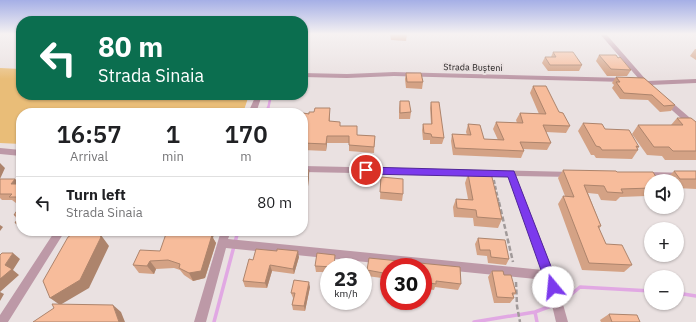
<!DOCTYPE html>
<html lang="en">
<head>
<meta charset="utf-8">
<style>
	body { margin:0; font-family:"IBM Plex Sans",sans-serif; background:#f6f6f6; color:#202124; height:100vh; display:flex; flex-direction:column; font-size:15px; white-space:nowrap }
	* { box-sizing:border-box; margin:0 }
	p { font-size:13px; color:#757577 }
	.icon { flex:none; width:22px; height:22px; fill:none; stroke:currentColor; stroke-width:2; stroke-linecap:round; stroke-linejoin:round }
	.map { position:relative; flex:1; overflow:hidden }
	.drawer { position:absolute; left:16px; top:108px; width:292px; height:128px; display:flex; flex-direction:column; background:#fff; border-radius:16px; box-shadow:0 1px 3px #0004 }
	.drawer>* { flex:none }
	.top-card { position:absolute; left:16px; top:16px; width:292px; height:84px; border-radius:16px; box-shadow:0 1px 3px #0004; background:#0b6e4f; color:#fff; overflow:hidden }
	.buttons { position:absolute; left:644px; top:174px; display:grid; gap:8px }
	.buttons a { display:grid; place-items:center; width:40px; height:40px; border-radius:50%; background:#fff; box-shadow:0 1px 3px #0004; font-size:20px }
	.speed { position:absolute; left:320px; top:258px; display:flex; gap:8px; font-size:20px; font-weight:700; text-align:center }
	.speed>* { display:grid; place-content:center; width:52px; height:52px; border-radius:50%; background:#fff; box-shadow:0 1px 3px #0004; line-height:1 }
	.speed small { font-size:10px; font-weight:400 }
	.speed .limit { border:6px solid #d22; background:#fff; color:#111 }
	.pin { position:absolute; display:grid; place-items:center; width:34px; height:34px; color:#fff; margin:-17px; border:2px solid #fff; border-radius:50%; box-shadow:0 1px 4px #0007 }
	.me { position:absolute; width:44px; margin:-22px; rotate:343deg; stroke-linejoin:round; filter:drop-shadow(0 0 3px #0008) }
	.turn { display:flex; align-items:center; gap:14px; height:84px; padding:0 16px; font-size:18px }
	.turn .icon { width:52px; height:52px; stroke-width:2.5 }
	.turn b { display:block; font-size:28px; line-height:34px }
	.eta { display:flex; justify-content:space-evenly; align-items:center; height:68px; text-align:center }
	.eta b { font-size:24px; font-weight:600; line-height:28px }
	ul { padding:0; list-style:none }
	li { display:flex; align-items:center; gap:12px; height:52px; padding:0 16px; border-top:1px solid #e0e0e0 }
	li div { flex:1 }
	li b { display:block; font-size:15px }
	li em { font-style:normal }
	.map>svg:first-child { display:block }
	.green { fill:#e9bd78 }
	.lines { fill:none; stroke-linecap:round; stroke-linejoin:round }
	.stream-far2 { stroke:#e1a8e3; stroke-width:2.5 }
	.stream-far1 { stroke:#e1a8e3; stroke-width:3 }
	.stream { stroke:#e1a8e3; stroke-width:3.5 }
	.path-far1 { stroke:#a19a9a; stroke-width:2; stroke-dasharray:4 2; stroke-linecap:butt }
	.path { stroke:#a19a9a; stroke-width:2.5; stroke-dasharray:5 2.5; stroke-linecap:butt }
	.street { fill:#bd99a7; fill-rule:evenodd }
	.wall { fill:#d4a285 }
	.shaded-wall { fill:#ad846c }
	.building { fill:#f7bc9b; stroke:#ad846c }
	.route { fill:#7c3aed; stroke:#51269a }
	.labels { text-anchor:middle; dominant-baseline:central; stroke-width:4; stroke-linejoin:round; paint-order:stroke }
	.far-street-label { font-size:9px; fill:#1d1a1a; stroke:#eae1e1 }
</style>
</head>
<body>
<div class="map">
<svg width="696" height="322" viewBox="0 0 696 322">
	<rect width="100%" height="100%" fill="#eae1e1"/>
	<path class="green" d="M0,68L21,69V95H249L243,113H21V144L0,143Z"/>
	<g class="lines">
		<path class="stream-far2" d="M268,109L271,95"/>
		<path class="stream-far1" d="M267,113L268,108"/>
		<path class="stream" d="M677,293L696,296
			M567,298L580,287L651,291
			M535,312L537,322
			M214,322L238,231
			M474,322L535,312L551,306"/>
		<path class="path-far1" d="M494,180L499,203"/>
		<path class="path" d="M499,202L513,262
			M516,282L517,306L520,322"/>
		<path class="street" d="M600,34H606L647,81L696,79V83L650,85L649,86H645Z
			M394,72L625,78L628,80L625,82L394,76L347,78L303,77V73L347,74Z
			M256,95H262L256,113H248Z
			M664,99H668L696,123V129H693L664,103Z
			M0,148L21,150V156L0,154Z
			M303,166L574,172L575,174L574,176L571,177L516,176L555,276L568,322H556L546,280L226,248L206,322H194L221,231H231L228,239L543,270L508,176L303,172Z
			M645,172L696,173V179L645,178L642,177L641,175L642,173Z
			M55,231H65L8,322H0V315Z"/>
	</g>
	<path class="wall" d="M390,34H407L406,41L391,40Z
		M695,49H696V60L690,56Z
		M553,52L582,65L579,71H548L542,63L545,57H551Z
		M599,55L618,58L631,70L627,76H607L596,61Z
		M406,73L423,82L422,89L406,88L405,79Z
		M616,77L675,105L671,111L660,112L648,100L620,99L612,88L614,85L612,83Z
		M533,86L559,112L570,126L566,133L546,132L551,143L547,150L523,149L524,151L521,158L453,155L451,141L452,134L467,135L466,132L468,124L484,139L498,140L493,129L496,122L517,123L516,120L520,113L539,114L530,93Z
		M400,101L411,112L410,119H399V108Z
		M431,102L444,138L442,144H430V140H423L422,130L423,124H431L430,108Z
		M303,113L330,115V121L357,135L375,136L374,153L349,151V143H327L326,151L303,150Z
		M677,118L696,122V160H665L662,156L647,155L632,134L638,125H671Z
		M583,123L605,129L639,147L637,149L638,150L632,159L596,158L594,155H591L578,131Z
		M303,170L309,176L306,207L303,206Z
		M563,170L617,172L651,181V200H648L646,196L620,197L616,201L601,200L598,194L588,193L601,226L599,229L606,244L632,265L624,272L582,270L558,204L563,196H565L558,178Z
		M674,171H696V189L677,188V181H666L665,180Z
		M480,172L502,219L498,228L474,226L473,218L454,217L453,207L456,199H468L465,183L468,174H479Z
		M381,177L403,194L402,201L380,199Z
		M0,179H15L20,184H21V203H16L12,200H2L0,198Z
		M21,206V228L15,223L17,219L14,215Z
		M213,238L216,243L205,278L193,281L184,275L180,270L174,268L156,269L154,274L139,273L133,265L160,251Z
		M478,238L509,259L506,265L488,263L487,256L477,255L475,244Z
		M299,257L294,274L272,271L267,288L245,287L243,281L253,260Z
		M369,258L460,267L461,284L458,290L435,287L434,290L423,288V267H389V279L367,276Z
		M335,260V267H329V272H316L315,266Z
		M492,271L504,275L516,293L513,296L514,298L510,303H494L488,277Z
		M310,287L305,311L293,310L292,305L293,298L291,293Z
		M609,314L640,322H601L600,320Z"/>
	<path class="shaded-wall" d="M327,136V143L326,151V144Z
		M0,163L5,168L0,179Z
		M309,170V176L306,207L305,201Z
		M15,179L21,185L11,184Z
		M0,225L3,227L0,231Z
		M97,231H98L109,246L89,288L60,305L50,298Z
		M209,231H215L213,238L216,243L205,278L193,281L189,273L208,235Z
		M298,251L299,257L294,274L293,269Z
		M13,253L20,259L13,270L19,275L0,292L4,294L0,301V279L5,265Z
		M150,261L156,269L154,274L147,266Z
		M270,265L272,271L267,288L265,283Z
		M309,282L310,287L305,311L304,306Z
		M113,305L121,312L125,322H119Z"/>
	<path class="building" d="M553,52H573L582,65H550L545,57H556Z
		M599,55H616L618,58L620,57L631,70L611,69Z
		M406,73H421L423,82H407Z
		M616,77L644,78L675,105L664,106L652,95L624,93L616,82H620Z
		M533,86H546L559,112L563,113L570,126L543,125L551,143L520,142L524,151L455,148L452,134L471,135L468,124L480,125L484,139L504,140L496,122L523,123L520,113L546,114Z
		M400,101H409L411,112L400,113Z
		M431,102H439L444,138L432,137L431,134L424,133L423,124H432Z
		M315,108H330L329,121L340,122V126H357V135L375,136L374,147L349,145V136H327L326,144L303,143V113L309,114V112H314Z
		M677,118H691L696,122V151H673L669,147H654L638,125H683Z
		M583,123L602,124L605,129L629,130L639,147L636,146L638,150H602L600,147L596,146Z
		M303,170H309L305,201H303Z
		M563,170L616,171L617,172H653L656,177H661L663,181H651V188L621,189L623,193L607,192L604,186L584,185L601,226H598L606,244L622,245L632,265L589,263L563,196L574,197Z
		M674,171H696V179H680Z
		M480,172L491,173L502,219L477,217L476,210L457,208L456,199L473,200L468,174L480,175Z
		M381,177L403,179V194L380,192Z
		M0,179H15L11,184H21V197H9L12,194H0Z
		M20,206H21V222L15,223L20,215H14Z
		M78,231H97L101,237L80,280L50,298L43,281L68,237Z
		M167,231H209L208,235H212L201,271L189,273L179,268L180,264L168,260L150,261L147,266L133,265L140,250L160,251Z
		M478,238L505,240L509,259L491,257L490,250H480Z
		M256,249L277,251V249L298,251L293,269L270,265L265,283L243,281L249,259L253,260Z
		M2,253H13L5,265L12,269L0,279V255Z
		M317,253L335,255L334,267L315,266Z
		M369,258L460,267L461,284L436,281V284L423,282V267H389V274L367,270Z
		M492,271H503L504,275H511L516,293H512L514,298L497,297Z
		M294,280L309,282L304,306L292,305L295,293H291Z
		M52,304L113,305L119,322H33L54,308Z
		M609,314L637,315L640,322H612Z"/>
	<linearGradient id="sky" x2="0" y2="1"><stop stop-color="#a5afe6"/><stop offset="0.43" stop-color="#f6f2f2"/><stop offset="1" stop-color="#f6f2f2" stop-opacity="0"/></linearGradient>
	<rect width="696" height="79" fill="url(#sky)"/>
	<path class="route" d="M366,167L514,171L559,287L557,291L553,293L548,291L547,287L508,177L366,174L362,170Z"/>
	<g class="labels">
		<g class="far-street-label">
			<text transform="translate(473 67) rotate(1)">Strada Bușteni</text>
		</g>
	</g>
</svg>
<div class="buttons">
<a><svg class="icon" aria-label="sound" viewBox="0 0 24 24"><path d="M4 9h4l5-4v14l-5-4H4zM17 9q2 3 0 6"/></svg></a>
<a>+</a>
<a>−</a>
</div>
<div class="speed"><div>23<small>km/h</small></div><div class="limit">30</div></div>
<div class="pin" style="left:366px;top:170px;background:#d93025"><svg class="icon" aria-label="arrive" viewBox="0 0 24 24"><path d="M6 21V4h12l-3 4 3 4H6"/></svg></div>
<svg class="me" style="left:553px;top:287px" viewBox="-20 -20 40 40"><circle r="19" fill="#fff"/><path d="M0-13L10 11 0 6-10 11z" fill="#7c3aed"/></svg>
<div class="top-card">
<div class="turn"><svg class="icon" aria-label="left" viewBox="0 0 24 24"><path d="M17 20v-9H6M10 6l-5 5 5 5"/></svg><div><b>80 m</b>Strada Sinaia</div></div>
</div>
<section class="drawer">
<div class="eta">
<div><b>16:57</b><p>Arrival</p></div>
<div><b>1</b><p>min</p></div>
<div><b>170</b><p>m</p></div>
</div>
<ul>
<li><svg class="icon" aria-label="left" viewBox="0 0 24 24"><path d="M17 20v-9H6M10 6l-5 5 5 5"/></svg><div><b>Turn left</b><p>Strada Sinaia</p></div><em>80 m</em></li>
</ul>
</section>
</div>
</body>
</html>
